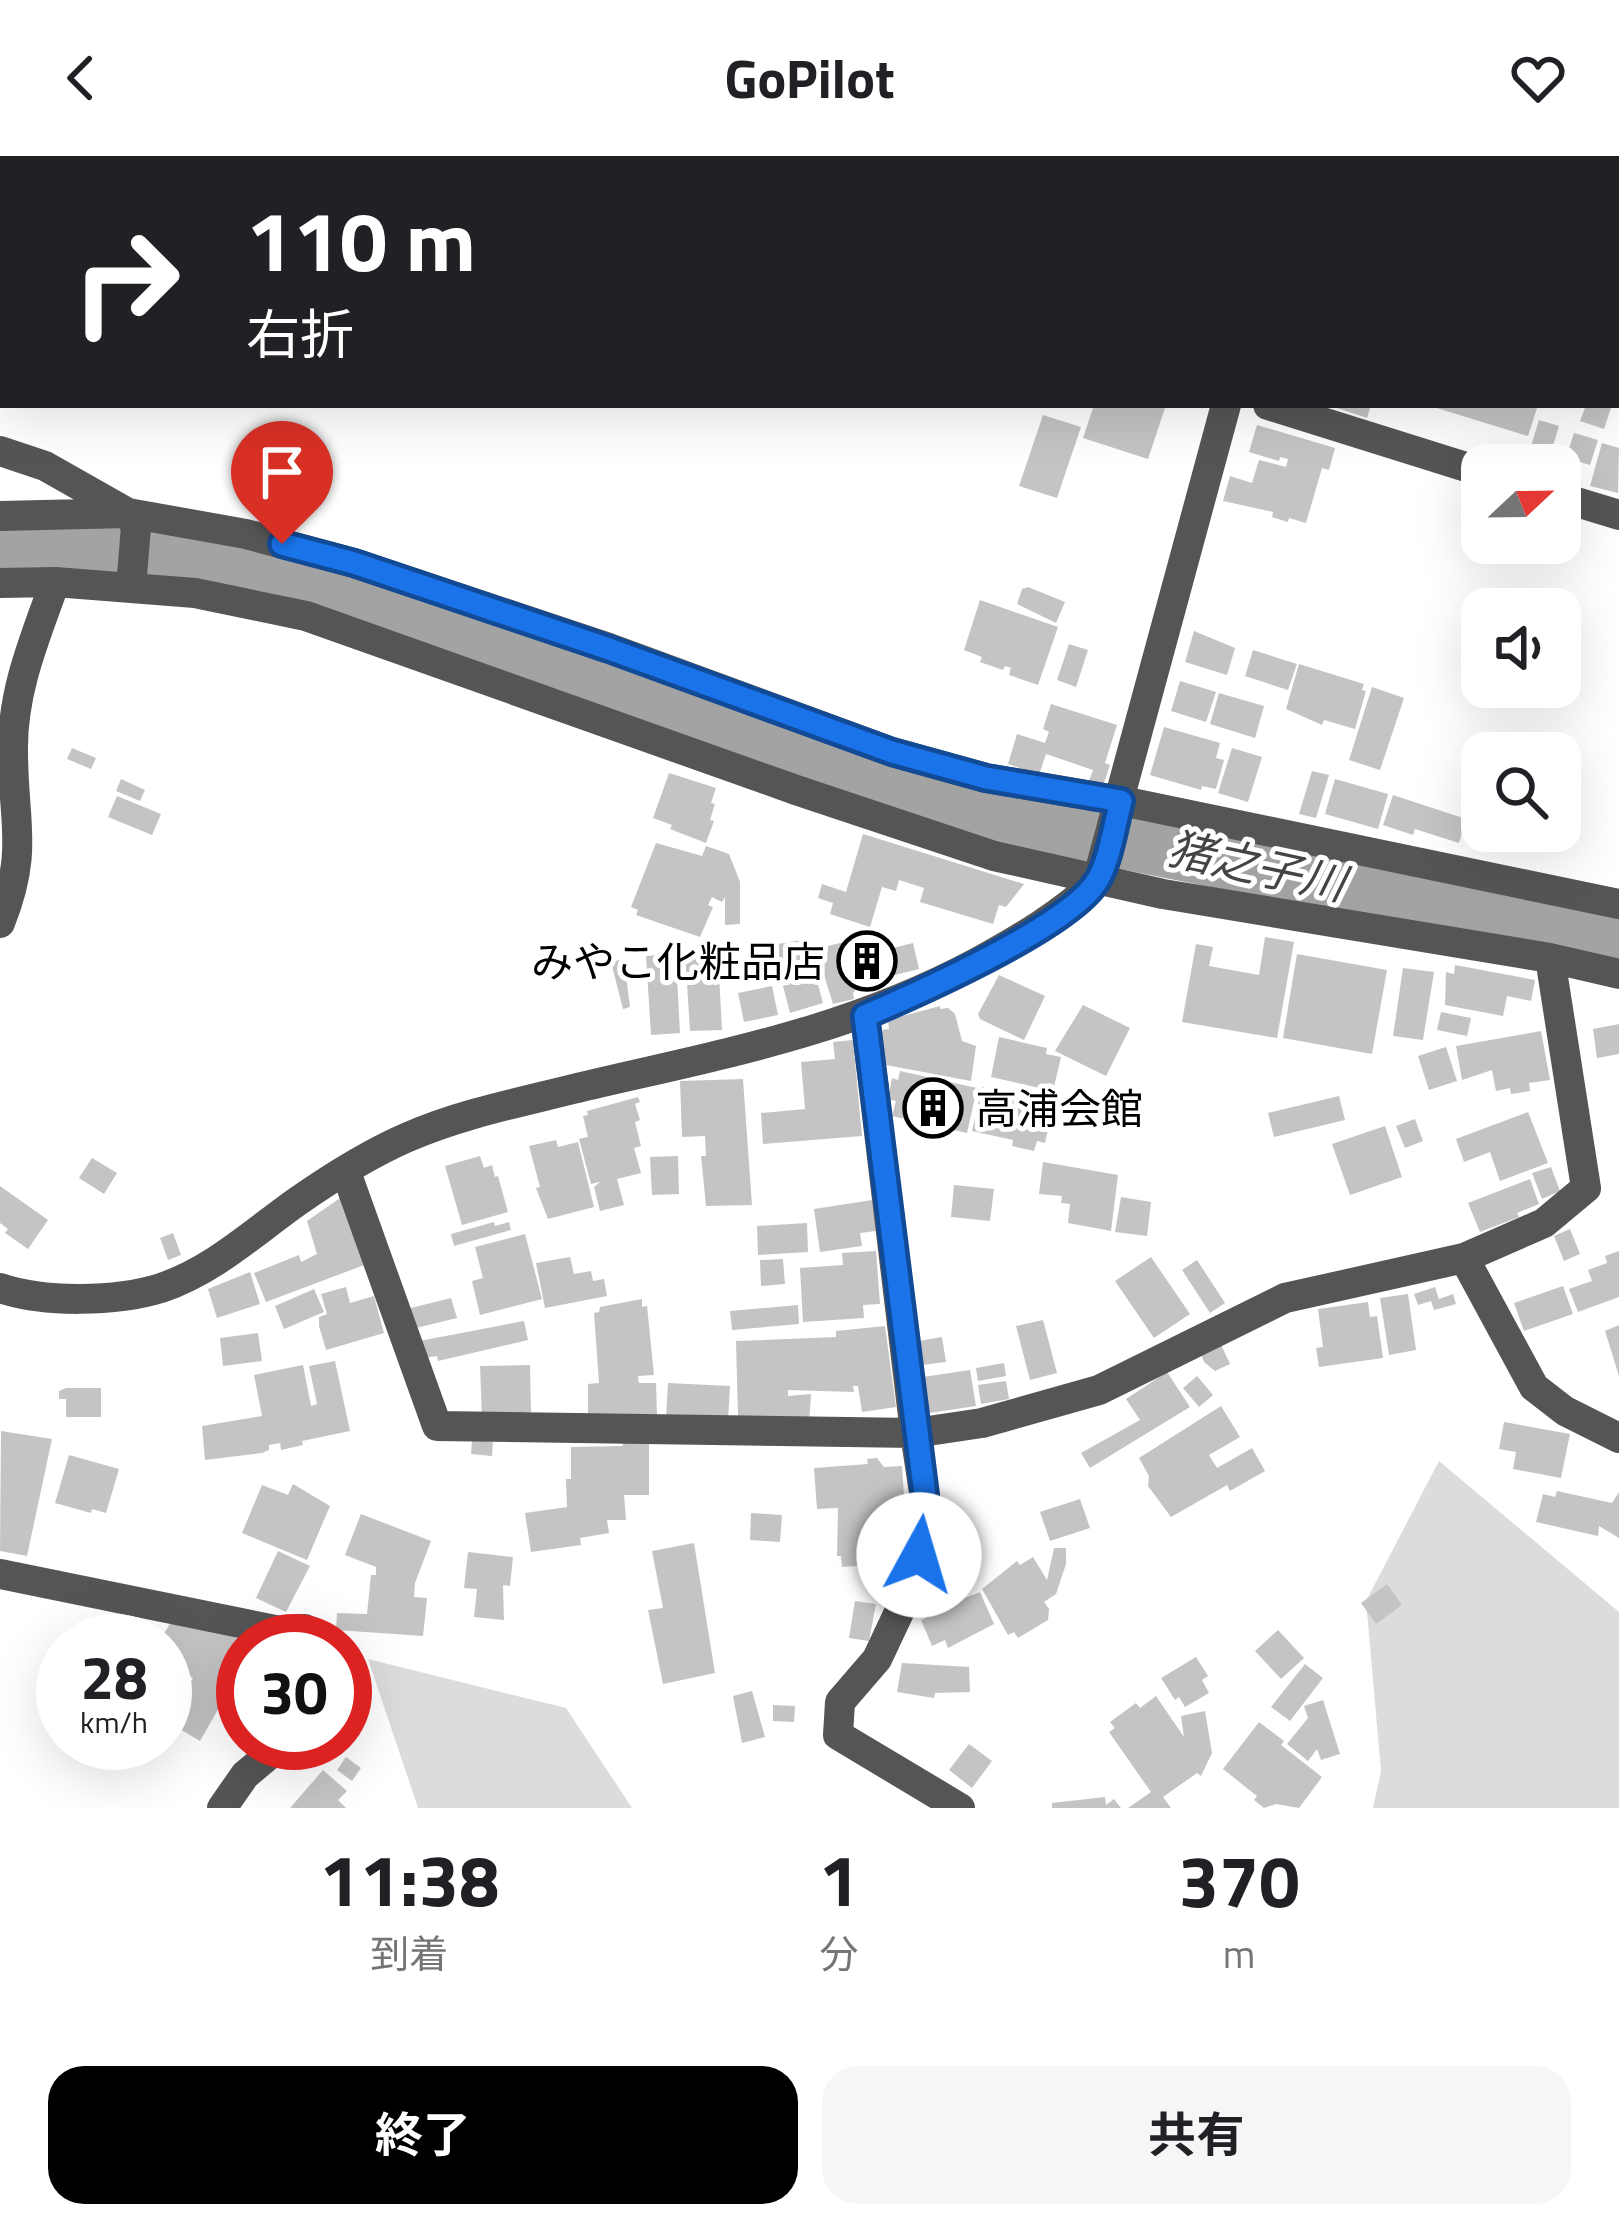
<!DOCTYPE html>
<html lang="ja">
<head>
<meta charset="utf-8">
<style>
	body { margin:0; font-family:"Titillium Web","Noto Sans JP",sans-serif; background:#f6f6f6; color:#202124; height:100vh; display:flex; flex-direction:column; font-size:45px; white-space:nowrap }
	* { box-sizing:border-box; margin:0 }
	p { font-size:39px; color:#757577 }
	.icon { flex:none; width:66px; height:66px; fill:none; stroke:currentColor; stroke-width:2; stroke-linecap:round; stroke-linejoin:round }
	.map { position:relative; height:1652px; overflow:hidden }
	.panel { display:flex; flex-direction:column; background:#fff; flex:1 }
	.panel>* { flex:none }
	.hud { position:absolute; left:0px; top:0px; width:1620px; height:252px; box-shadow:0 12px 48px #0002; background:#202124; color:#fff; overflow:hidden }
	.needle { width:78px; rotate:68deg }
	.buttons { position:absolute; left:1461px; top:288px; display:grid; gap:24px }
	.buttons a { display:grid; place-items:center; width:120px; height:120px; border-radius:24px; background:#fff; box-shadow:0 12px 48px #0002; font-size:60px }
	.speed { position:absolute; left:36px; top:1458px; display:flex; gap:24px; font-size:60px; font-weight:700; text-align:center }
	.speed>* { display:grid; place-content:center; width:156px; height:156px; border-radius:50%; background:#fff; box-shadow:0 12px 48px #0002; line-height:1 }
	.speed small { font-size:30px; font-weight:400 }
	.speed .limit { border:18px solid #d22; background:#fff; color:#111 }
	.pin { position:absolute; display:grid; place-items:center; width:102px; height:102px; color:#fff; margin:-123px -51px; border-radius:50% 50% 50% 0; rotate:-45deg; box-shadow:0 0 12px #0007 }
	.pin .icon { rotate:45deg }
	.me { position:absolute; width:132px; margin:-66px; rotate:6deg; stroke-linejoin:round; filter:drop-shadow(0 0 9px #0008) }
	.turn { display:flex; align-items:center; gap:42px; height:252px; padding:0 48px; font-size:54px }
	.turn .icon { width:156px; height:156px; stroke-width:2.5 }
	.turn b { display:block; font-size:84px; line-height:102px }
	.eta { display:flex; justify-content:space-evenly; align-items:center; height:204px; text-align:center }
	.eta b { font-size:72px; font-weight:700; line-height:84px }
	.action { display:flex; gap:24px; margin-top:auto; padding:24px 48px }
	.action a { flex:1; height:138px; border-radius:36px; background:#000; color:#fff; font-size:48px; font-weight:700; line-height:138px; text-align:center }
	.action a+a { background:#f6f6f6; color:#202124 }
	header { display:flex; justify-content:space-between; align-items:center; height:156px; padding:0 48px; background:#fff; font-size:54px; font-weight:700 }
	.map>svg:first-child { display:block }
	.green { fill:#dcdcdc }
	.lines { fill:none; stroke-linecap:round; stroke-linejoin:round }
	.river { stroke:#a3a3a3; stroke-width:57 }
	.building { fill:#c4c4c4 }
	.minor { stroke:#555; stroke-width:30 }
	.route-casing { stroke:#114b97; stroke-width:30 }
	.route { stroke:#1a73e8; stroke-width:21 }
	.labels { text-anchor:middle; dominant-baseline:central; stroke-width:10; stroke-linejoin:round; paint-order:stroke }
	.poi-label { font-size:42px; fill:#000; stroke:#fff; text-anchor:end }
	.water-label { font-size:45px; font-style:italic; fill:#444; stroke:#fff }
</style>
</head>
<body>
<header><svg class="icon" aria-label="back" viewBox="0 0 24 24"><path d="M15 5l-7 7 7 7"/></svg>GoPilot<svg class="icon" aria-label="heart" viewBox="0 0 24 24"><path d="M12 20l-8-8c-3-5 5-10 8-4 3-6 11-1 8 4z"/></svg></header>
<div class="map">
<svg width="1619" height="1652" viewBox="0 0 1619 1652">
	<rect width="100%" height="100%" fill="#fff"/>
	<path class="green" d="M1439,1305L1619,1456V1652H1373L1381,1615L1366,1445Z
		M368,1503L566,1552L632,1652H418Z"/>
	<g class="lines">
		<path class="river" d="M0,388L34,383L198,400L355,440L905,636L1055,671L1619,783"/>
	</g>
	<path class="building" d="M1094,249H1166L1148,303L1083,282Z
		M1328,249H1371L1367,262Z
		M1427,249H1538L1528,280Z
		M1586,249H1612L1604,273L1580,265Z
		M1043,259L1081,271L1057,342L1019,330Z
		M1539,264L1559,270L1547,309H1525Z
		M1257,269L1335,292L1329,314L1322,312L1306,367L1289,362L1288,366L1272,361L1273,356L1223,345L1230,320L1252,327L1259,304L1286,311L1288,303L1280,301L1279,305L1249,296Z
		M1574,277L1598,284L1590,309L1566,302Z
		M1602,287L1619,292L1618,337L1590,330Z
		M1028,431L1065,446L1056,467L1017,448L1022,433Z
		M980,444L1058,471L1038,529L1009,519L1011,512L1005,510L1003,514L980,506L982,501L964,494Z
		M1194,475L1235,492L1227,519L1185,506Z
		M1069,488L1088,494L1076,531L1057,524Z
		M1253,494L1297,508L1288,534L1245,520Z
		M1299,508L1364,528L1362,534L1366,535L1355,573L1324,564L1322,569L1286,553Z
		M1180,525L1216,536L1206,566L1171,555Z
		M1372,531L1404,542L1380,614L1349,604Z
		M1219,537L1264,550L1255,582L1210,568Z
		M1051,548L1117,569L1105,607L1110,609L1103,630L1089,625L1093,614L1046,598L1039,619L1008,608L1017,578L1045,587L1049,576L1043,573Z
		M1164,571L1220,587L1216,602L1224,604L1216,633L1202,630L1201,634L1150,619Z
		M72,592L96,602L91,613L67,603Z
		M1232,592L1262,601L1248,646L1218,637Z
		M1312,615L1329,619L1316,662L1299,658Z
		M669,617L716,632L711,647L715,648L710,664L714,665L706,687L670,673L672,669L653,662Z
		M121,623L145,634L140,645L116,635Z
		M1335,623L1388,638L1378,673L1325,658Z
		M1393,639L1466,663L1459,687L1415,673L1413,679L1383,669Z
		M117,640L161,658L152,679L108,661Z
		M863,678L892,687L1024,728L1006,751L999,749L993,768L920,746L924,732L899,724L896,735L882,731L870,771L830,758L833,747L818,742L822,728L846,736Z
		M656,687L702,700L706,690L729,698L740,726V768L725,769V741L722,746L712,741L708,749L713,751L700,781L636,759L638,754L631,751Z
		M876,778L887,825L857,832L853,837L854,843L833,848L816,793Z
		M1265,781L1294,786L1277,882L1182,866L1196,788L1213,791L1209,810L1259,819Z
		M802,784L808,786L815,816L804,818L805,824L816,821L823,847L790,857L783,830L788,828L787,821L780,822L774,793L778,788Z
		M913,787L919,813L891,820L885,794Z
		M707,794V800L718,799L722,874L690,875L685,796Z
		M671,798L676,802L680,877L651,879L646,800Z
		M1297,798L1387,814L1372,898L1283,882Z
		M624,803L630,851L623,853L611,806Z
		M1455,809L1535,824L1531,845L1507,840L1503,860L1445,849L1446,816L1454,818Z
		M1403,812L1434,816L1423,884L1393,880Z
		M999,819L1045,840L1024,884L980,863L978,858Z
		M772,830L778,859L744,866L738,837Z
		M1083,849L1130,872L1106,920L1055,895Z
		M940,850V853L948,852L955,858L962,885L976,890L971,925L886,909L882,874L889,873L888,864Z
		M1441,856L1471,862L1467,880L1437,874Z
		M1619,868V898L1597,902L1593,873Z
		M1541,875L1550,924L1529,927L1530,935L1511,938L1510,932L1496,935L1492,914L1462,924L1456,890Z
		M999,881L1047,892L1046,898L1061,901L1053,935L991,921Z
		M853,884L862,980L763,988L761,957L805,953L801,906L835,903L833,886Z
		M1446,891L1457,925L1429,934L1418,900Z
		M900,915L977,932L967,977L892,960L896,945L888,943L892,922L898,924Z
		M743,923L752,1049L706,1050L701,1000H706L705,980L682,981L680,925Z
		M982,931L1044,945L1041,959L1051,960L1045,987L1037,985L1034,995L1012,990L1013,984L972,975Z
		M1339,940L1345,964L1274,981L1268,957Z
		M638,941L640,946L635,948L640,964L635,966L641,990L634,992L641,1017L617,1023L624,1049L600,1055L594,1031L600,1026L591,1028L579,983L588,981L583,960L588,959L587,955Z
		M1528,956L1548,1007L1500,1025L1490,996L1464,1006L1456,983Z
		M1415,963L1423,985L1405,992L1396,970Z
		M1385,970L1402,1021L1350,1039L1332,988Z
		M556,984L558,991L578,986L594,1051L548,1063L536,1032L540,1031L529,990Z
		M480,1000L484,1012L492,1009L495,1021L498,1020L508,1056L462,1069L445,1010Z
		M678,1000L679,1038L652,1039L650,1001Z
		M92,1002L117,1017L104,1038L79,1022Z
		M1043,1006L1118,1019L1111,1075L1068,1067L1070,1048L1061,1047L1062,1040L1039,1038Z
		M1551,1011L1560,1035L1542,1043L1532,1017Z
		M1530,1023L1539,1048L1517,1057L1519,1061L1480,1076L1468,1047Z
		M954,1029L994,1033L990,1065L951,1061Z
		M0,1030L48,1064L28,1093L5,1077L8,1073L0,1067Z
		M343,1040L367,1108L266,1146L254,1117L299,1099L301,1106L317,1098L307,1065Z
		M1121,1041L1151,1046L1147,1080L1115,1076Z
		M872,1044L876,1075L860,1077L862,1090L820,1096L814,1053Z
		M494,1066L495,1070L509,1066L511,1074L454,1090L451,1078Z
		M807,1067L808,1096L758,1099L757,1070Z
		M1570,1073L1580,1098L1564,1105L1554,1080Z
		M173,1077L181,1099L168,1104L160,1082Z
		M525,1078L542,1143L480,1159L472,1125L483,1122L475,1091Z
		M876,1095L880,1148L863,1149L864,1162L803,1166L800,1112L843,1109L842,1097Z
		M1619,1095V1141L1578,1156L1569,1133L1592,1125L1588,1114L1607,1107L1605,1100Z
		M570,1101L574,1118L591,1115L593,1125L604,1123L607,1140L545,1152L536,1107Z
		M1151,1101L1190,1158L1154,1182L1115,1125Z
		M783,1103L785,1128L761,1130L760,1104Z
		M1197,1104L1225,1147L1210,1157L1182,1114Z
		M250,1116L260,1148L217,1162L208,1133Z
		M1563,1130L1573,1158L1524,1175L1514,1147Z
		M346,1131L350,1147L374,1140L384,1177L326,1194L319,1170V1161L327,1158L321,1138Z
		M1435,1131L1439,1143L1453,1138L1456,1148L1434,1154L1431,1145L1418,1149L1414,1138Z
		M314,1133L324,1156L284,1173L275,1150Z
		M1408,1138L1416,1194L1389,1199L1380,1142Z
		M451,1142L457,1162L408,1174L403,1154Z
		M642,1143V1151L647,1150L654,1219L638,1220L639,1227H656L657,1260L588,1261V1228L599,1227L594,1157L599,1156L600,1151Z
		M1368,1146L1370,1161L1377,1160L1383,1202L1319,1211L1316,1192L1323,1191L1318,1153Z
		M798,1149L799,1168L732,1174L730,1155Z
		M1043,1164L1057,1217L1030,1224L1016,1170Z
		M524,1165L528,1184L438,1205L437,1200L418,1203L414,1186Z
		M1619,1169V1220L1605,1175Z
		M885,1170L896,1251L862,1256L858,1230H853L854,1236L788,1234V1240L811,1238L809,1268L738,1261L736,1185L836,1181V1175Z
		M258,1177L262,1205L223,1210L220,1182Z
		M942,1181L946,1206L922,1209L919,1185Z
		M1219,1184L1230,1208L1215,1215L1204,1206L1199,1193Z
		M335,1205L350,1275L302,1285L303,1289L281,1294L280,1287L269,1289V1294L262,1297L205,1304L202,1270L262,1260L254,1219L303,1209L311,1250L317,1248L309,1210Z
		M1004,1207L1006,1220L978,1225L976,1212Z
		M530,1209L531,1256L482,1263L480,1210Z
		M970,1214L976,1250L929,1257L923,1221Z
		M1167,1216L1190,1251L1090,1312L1081,1297L1140,1264L1126,1243Z
		M1197,1220L1213,1239L1199,1251L1183,1232Z
		M1006,1225L1009,1243L981,1248L978,1229Z
		M668,1227L730,1230L728,1264L666,1261Z
		M66,1232H101V1261H66V1243H59V1235Z
		M1221,1250L1240,1281L1209,1299L1217,1312L1252,1292L1265,1315L1230,1335L1227,1329L1171,1361L1148,1330L1149,1320L1139,1302Z
		M1504,1266L1570,1278L1561,1322L1513,1313L1516,1296L1499,1293Z
		M1,1275L52,1283L27,1400L0,1395Z
		M472,1284L493,1286L492,1300L471,1298Z
		M622,1286H649V1339H624L626,1364H607L609,1377L580,1382L581,1389L531,1396L525,1357L567,1351L566,1323H571V1291L623,1290Z
		M69,1299L119,1313L106,1357L92,1353L91,1357L55,1347Z
		M877,1302L884,1311L902,1310L906,1370L894,1411L884,1412V1408L842,1411L841,1400H837L838,1352L817,1353L814,1312L868,1308L867,1303Z
		M293,1328L330,1350L307,1404L242,1377L262,1329L288,1339Z
		M1557,1335L1612,1347L1619,1336V1382L1599,1370L1598,1380L1536,1366L1543,1338L1555,1341Z
		M1080,1343L1090,1372L1050,1385L1040,1356Z
		M751,1357L782,1359L780,1386L750,1384Z
		M361,1358L431,1385L415,1427L414,1441L427,1442L423,1480L336,1474L337,1457L367,1458L371,1419H376V1411L345,1399Z
		M694,1387L715,1517L663,1528L648,1454L663,1452L652,1395Z
		M1054,1392H1066V1408L1056,1438L1044,1446L1049,1453L1048,1464L1018,1482L1014,1476L1008,1479L982,1433L1017,1405L1020,1409L1033,1401L1047,1424Z
		M278,1395L310,1410L286,1456L256,1442Z
		M468,1396L513,1401L510,1430L503,1429L504,1464L474,1461L477,1433L464,1432Z
		M1387,1428L1402,1449L1376,1468L1361,1447Z
		M960,1432L965,1442L980,1436L994,1468L948,1492L945,1484L932,1490L921,1464L926,1462L920,1449Z
		M855,1445L876,1448L869,1485L849,1482Z
		M177,1455L205,1463L243,1485L217,1530L228,1536L200,1585L168,1566L193,1522L165,1506V1485H160Z
		M1278,1474L1304,1502L1281,1523L1255,1495Z
		M1196,1501L1208,1520L1202,1524L1209,1537L1185,1551L1179,1541L1175,1544L1161,1522Z
		M902,1507L969,1511L970,1536L935,1537L934,1542L897,1536Z
		M1305,1508L1323,1522L1290,1565L1271,1551Z
		M243,1530V1566L227,1557Z
		M752,1535L765,1581L742,1587L733,1540Z
		M1156,1540L1184,1581L1181,1560L1205,1555L1212,1597L1201,1620L1197,1617L1163,1641L1171,1652H1128L1151,1636L1109,1576L1115,1572L1110,1566L1136,1547L1140,1552Z
		M1323,1544L1340,1598L1321,1604L1317,1593L1308,1605L1287,1588L1308,1562L1304,1550Z
		M773,1549L795,1550L794,1566L773,1565Z
		M1259,1566L1284,1585L1281,1589L1322,1621L1299,1652L1276,1648L1264,1652L1254,1644L1257,1640L1223,1613Z
		M969,1588L992,1605L972,1632L949,1614Z
		M346,1601L361,1612L352,1625L337,1614Z
		M323,1614L347,1635L338,1644L346,1652H290Z
		M1105,1641L1106,1649L1114,1643L1121,1652H1052V1647Z"/>
	<g class="lines">
		<path class="minor" d="M519,0L528,3
			M1295,3L1296,0
			M1268,249L1482,316
			M0,295L45,310L128,357L136,371L131,431
			M1560,341L1619,359
			M0,360L128,357L246,378L354,407L609,492L892,596L986,622L1122,645L1619,748
			M0,427L55,426L195,437L306,460L796,634L994,700L1163,738L1550,802L1619,818
			M0,767C29,694 13,668 13,595C12,535 35,482 55,426
			M346,1016L437,1270L915,1277L865,859
			M1464,1102L1534,1231L1565,1255L1619,1282
			M0,1132C43,1147 116,1146 161,1132C214,1114 254,1076 298,1045C331,1022 371,997 408,981C461,958 517,947 573,933C716,899 846,877 978,806C1021,782 1061,759 1097,725L1226,249
			M0,1418L280,1475L305,1473L328,1485
			M222,1652L245,1619L283,1587
			M960,1652L838,1579L840,1546L877,1503L909,1435L928,1363L915,1277L982,1267L1099,1234L1285,1142L1464,1102L1544,1067L1586,1032L1550,802"/>
	</g>
	<g class="lines">
		<g class="route-casing">
			<path id="route" d="M282,388L354,407L609,493L892,596L986,622L1121,645C1115,667 1109,707 1097,725C1070,770 916,838 865,860L928,1363L919,1399"/>
		</g>
		<use href="#route" class="route"/>
	</g>
	<defs>
		<g id="building-ring" transform="scale(3)"><circle r="9.5" fill="#fff" stroke="#000" stroke-width="1.5"/><path d="M-4-6H4V6H1V3H-1V6H-4ZM-2.5-4.3h1.7v1.8h-1.7ZM.8-4.3h1.7v1.8H.8ZM-2.5-1h1.7V.8h-1.7ZM.8-1h1.7V.8H.8Z" fill="#000"/></g>
	</defs>
	<g fill-rule="evenodd">
		<use href="#building-ring" x="867" y="805"/>
		<use href="#building-ring" x="933" y="952"/>
	</g>
	<g class="labels">
		<g class="poi-label">
			<text x="825" y="805">みやこ化粧品店</text>
			<text x="975" y="952" text-anchor="start">高浦会館</text>
		</g>
		<g class="water-label">
			<text transform="translate(1257 709) rotate(12)">猪之子川</text>
		</g>
	</g>
</svg>
<div class="buttons">
<a><svg class="needle" viewBox="-14 -14 28 28"><path d="M0-13l5 13h-10z" fill="#e53935"/><path d="M0 13l5-13h-10z" fill="#757577"/></svg></a>
<a><svg class="icon" aria-label="sound" viewBox="0 0 24 24"><path d="M4 9h4l5-4v14l-5-4H4zM17 9q2 3 0 6"/></svg></a>
<a><svg class="icon" aria-label="search" viewBox="0 0 24 24"><circle cx="10" cy="10" r="6"/><path d="M15 15l6 6"/></svg></a>
</div>
<div class="speed"><div>28<small>km/h</small></div><div class="limit">30</div></div>
<div class="pin" style="left:282px;top:388px;background:#d93025"><svg class="icon" aria-label="arrive" viewBox="0 0 24 24"><path d="M6 21V4h12l-3 4 3 4H6"/></svg></div>
<svg class="me" style="left:919px;top:1399px" viewBox="-20 -20 40 40"><circle r="19" fill="#fff"/><path d="M0-13L10 11 0 6-10 11z" fill="#1a73e8"/></svg>
<div class="hud">
<div class="turn"><svg class="icon" aria-label="right" viewBox="0 0 24 24"><path d="M7 20v-9h11M14 6l5 5-5 5"/></svg><div><b>110 m</b>右折</div></div>
</div>
</div>
<section class="panel">
<div class="eta">
<div><b>11:38</b><p>到着</p></div>
<div><b>1</b><p>分</p></div>
<div><b>370</b><p>m</p></div>
</div>
<div class="action"><a>終了</a><a>共有</a></div>
</section>
</body>
</html>
